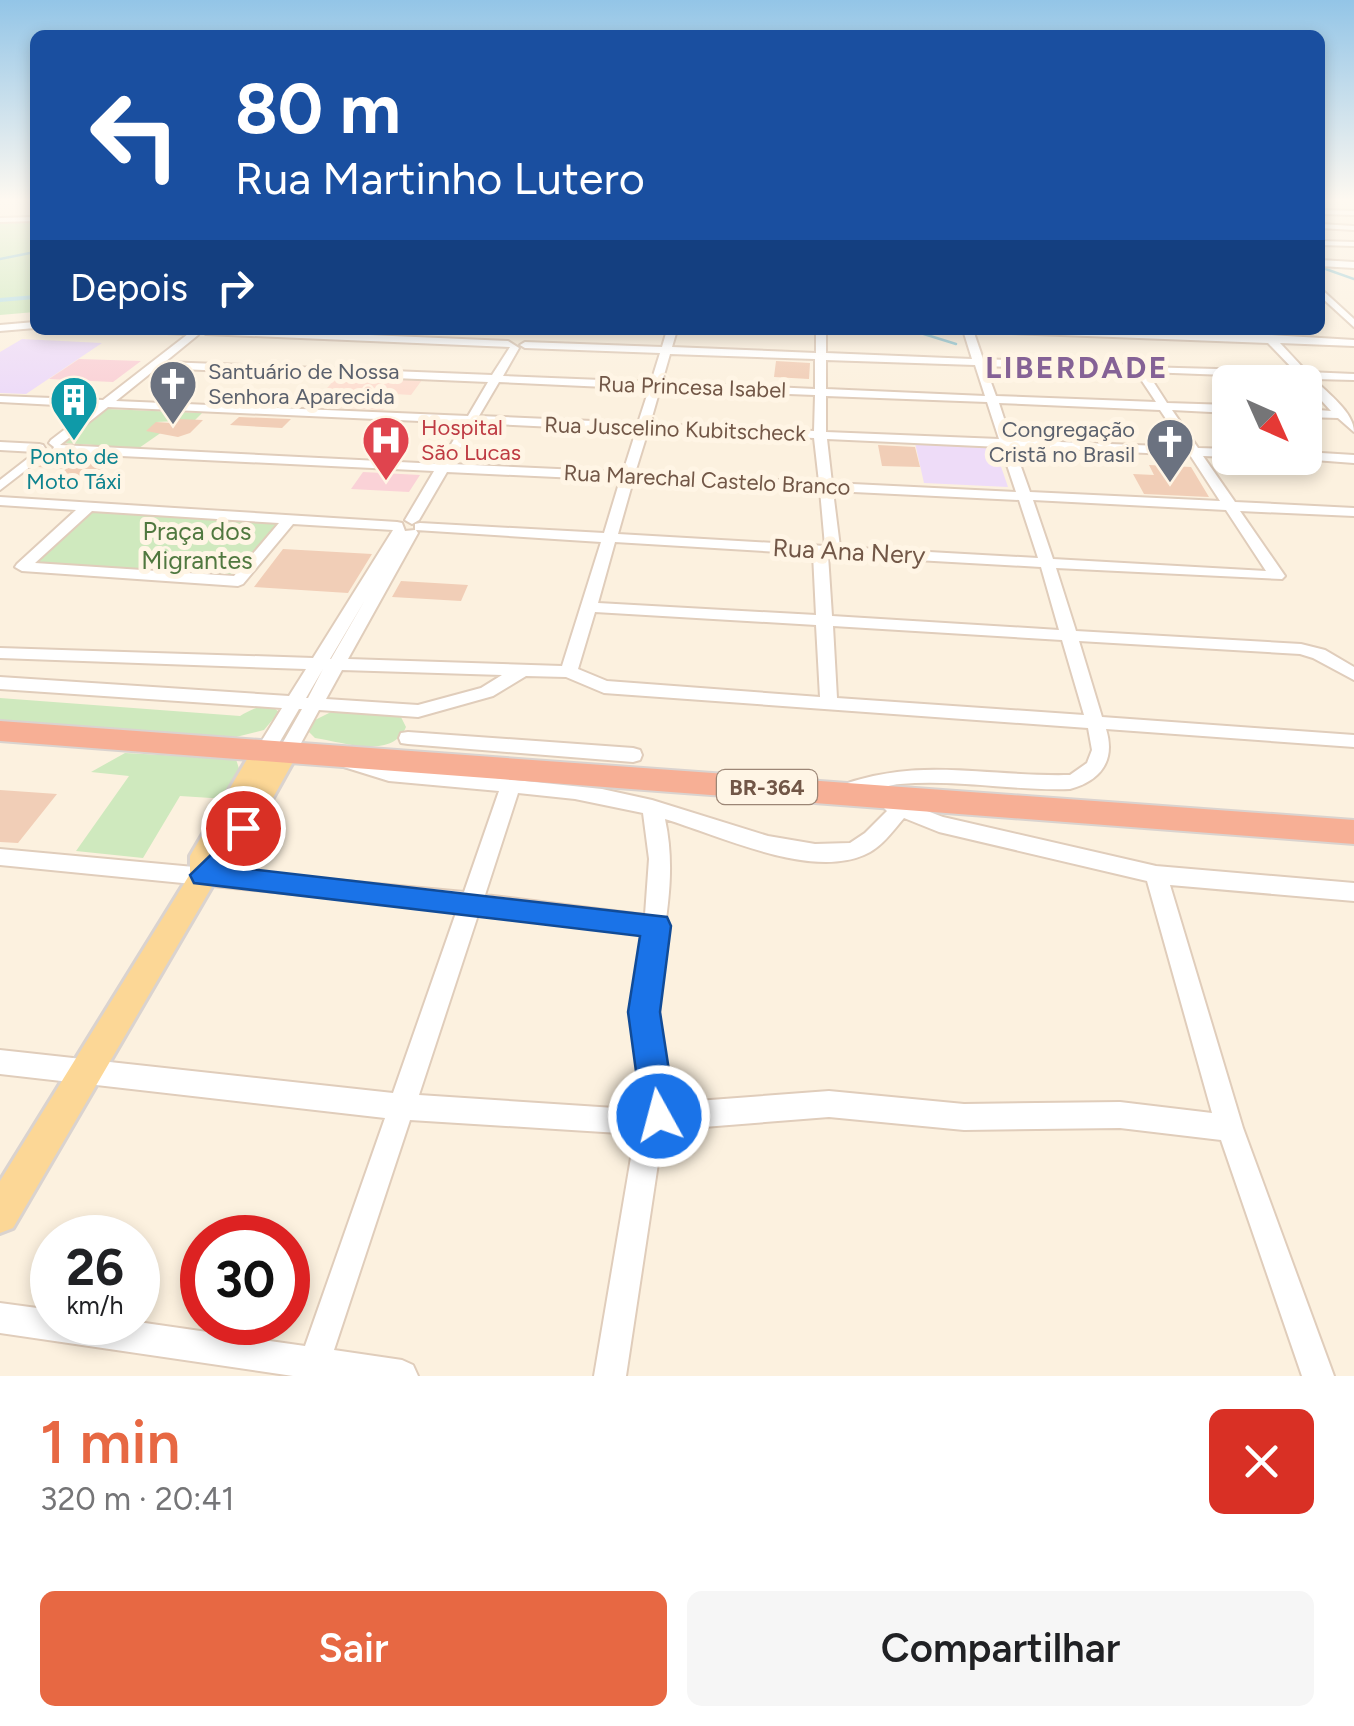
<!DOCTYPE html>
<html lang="pt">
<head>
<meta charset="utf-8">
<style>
	body { margin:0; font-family:Figtree,sans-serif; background:#f6f6f6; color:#202124; height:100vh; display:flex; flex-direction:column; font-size:38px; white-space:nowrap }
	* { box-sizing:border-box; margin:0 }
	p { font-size:32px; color:#757577 }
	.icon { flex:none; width:55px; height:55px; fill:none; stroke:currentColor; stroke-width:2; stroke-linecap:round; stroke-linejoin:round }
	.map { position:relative; height:1376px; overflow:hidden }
	.sheet { display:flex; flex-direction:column; background:#fff; flex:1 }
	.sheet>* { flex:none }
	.guide { position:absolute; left:30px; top:30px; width:1295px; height:305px; border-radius:15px; box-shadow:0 5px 15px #0003; background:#1a4fa0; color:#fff; overflow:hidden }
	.needle { width:65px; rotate:135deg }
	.controls { position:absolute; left:1212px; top:365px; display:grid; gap:20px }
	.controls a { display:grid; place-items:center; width:110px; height:110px; border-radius:15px; background:#fff; box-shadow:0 5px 15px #0003; font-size:50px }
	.speed { position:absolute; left:30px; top:1215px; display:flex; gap:20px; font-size:50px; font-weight:700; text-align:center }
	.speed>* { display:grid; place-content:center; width:130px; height:130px; border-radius:50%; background:#fff; box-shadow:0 5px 15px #0003; line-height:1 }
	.speed small { font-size:25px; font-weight:400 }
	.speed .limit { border:15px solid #d22; background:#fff; color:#111 }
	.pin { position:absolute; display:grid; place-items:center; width:85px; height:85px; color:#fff; margin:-42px; border:5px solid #fff; border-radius:50%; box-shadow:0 2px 10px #0007 }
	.me { position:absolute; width:110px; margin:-55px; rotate:353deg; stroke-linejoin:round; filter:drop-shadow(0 0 8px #0008) }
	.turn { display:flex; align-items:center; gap:35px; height:210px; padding:0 40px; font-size:45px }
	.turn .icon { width:130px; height:130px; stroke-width:2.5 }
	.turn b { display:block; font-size:70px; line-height:85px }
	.then { display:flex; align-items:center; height:95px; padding:0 40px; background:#0003; gap:20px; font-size:38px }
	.round { display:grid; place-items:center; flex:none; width:105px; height:105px; border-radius:15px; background:#f6f6f6 }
	.overview { display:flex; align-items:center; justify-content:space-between; height:170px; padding:0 40px }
	h1 { font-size:60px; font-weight:600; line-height:75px; color:#e76843 }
	.primary-button { display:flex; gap:20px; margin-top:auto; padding:20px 40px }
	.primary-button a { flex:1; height:115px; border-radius:15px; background:#e76843; color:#fff; font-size:40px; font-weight:600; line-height:115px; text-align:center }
	.primary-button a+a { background:#f6f6f6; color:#202124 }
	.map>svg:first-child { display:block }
	.commercial { fill:#fddfd2 }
	.education { fill:#eedcf8 }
	.medical { fill:#fad2d7 }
	.green { fill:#cfe9be }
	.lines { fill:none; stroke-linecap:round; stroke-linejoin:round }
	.stream { stroke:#9acdd7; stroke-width:2.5 }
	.canal { fill:#b4dee5; fill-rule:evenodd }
	.building { fill:#f1ceb7 }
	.minor-casing { stroke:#e0cdbb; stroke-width:4 }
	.major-casing { stroke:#dad3cf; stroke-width:6 }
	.highway-casing { stroke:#dad3cf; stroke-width:4 }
	.minor { fill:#fff; fill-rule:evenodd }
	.major { fill:#fcd796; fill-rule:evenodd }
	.highway { fill:#f7af95; fill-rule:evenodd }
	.route { fill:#1a73e8; stroke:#114b97; stroke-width:2.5 }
	.labels { text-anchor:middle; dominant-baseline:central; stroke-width:10; stroke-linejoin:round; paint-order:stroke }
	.far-worship-label { font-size:22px; fill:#5b616d; stroke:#fff5e5; text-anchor:start }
	.far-street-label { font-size:22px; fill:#725747; stroke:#fff5e5 }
	.far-health-label { font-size:22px; fill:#be3a42; stroke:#fff5e5; text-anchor:start }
	.far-culture-label { font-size:22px; fill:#0d838f; stroke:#fff5e5 }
	.shield { fill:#fff5e5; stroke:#9c8676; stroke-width:2.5 }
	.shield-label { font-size:22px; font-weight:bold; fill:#725747 }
	.park-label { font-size:25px; fill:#50783f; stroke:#fff5e5 }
	.street-label { font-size:25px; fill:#725747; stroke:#fff5e5 }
	.far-district-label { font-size:30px; font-weight:bold; letter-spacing:2.5px; fill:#856296; stroke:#fff5e5 }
</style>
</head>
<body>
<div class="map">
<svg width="1354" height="1376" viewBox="0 0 1354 1376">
	<rect width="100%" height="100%" fill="#fcf1df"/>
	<path class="commercial" d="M337,377L369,378L422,380L411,395L395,394L383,410L311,406Z"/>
	<path class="education" d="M22,339L102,343L26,394L0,393V352Z
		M915,443L994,446L1008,487L924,483Z"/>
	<path class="medical" d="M79,359L141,361L113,382L49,379Z
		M363,472L420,475L409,492L351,489Z"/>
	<path class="green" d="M35,220V312L0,315V221Z
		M107,409L202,413L195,420L156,422L162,432L139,448L65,443Z
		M93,511L279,522L234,576L35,564Z
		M0,698L240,716C252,709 268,700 279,712L264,730L236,737L0,720Z
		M335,710L401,717L406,727C392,760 343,742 315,738L308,731L315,720Z
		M125,753L236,759L240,772L227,799L180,796L143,858L76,851L129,776L91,772Z"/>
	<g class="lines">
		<path class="stream" d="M0,259L35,252
			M1320,267L1354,279
			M911,330L956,344"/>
		<path class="canal" d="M35,295V299L0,302V298Z"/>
	</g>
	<path class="building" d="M776,361L810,363L809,379L774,377Z
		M239,417L291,419L282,428L230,425Z
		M176,419L203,420L190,433L178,437L146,431L156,422L171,423Z
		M878,445L915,447L920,467L882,466Z
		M53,456L59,457L116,460L94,479L56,477L66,469L38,467Z
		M1149,465L1191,467L1209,497L1144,494L1133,474L1154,475Z
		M283,549L372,554L348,593L254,587Z
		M401,581L468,585L461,601L392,597Z
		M0,790L57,794L18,843L0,842Z"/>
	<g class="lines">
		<g class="minor-casing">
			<path id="minor" d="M1320,210L1354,211V215L1320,214Z
				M35,217V221L0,222V218Z
				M1320,224L1354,226V230L1320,228Z
				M1320,241L1354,242V246L1320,245Z
				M1320,260L1354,262V268L1320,266Z
				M1320,288L1354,319V327L1320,296Z
				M35,322V328L0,331V325Z
				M161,330H192L198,335L165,362L492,375L510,347L206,334L201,331L253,330L508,341L519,348L503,376L651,382L660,353L525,348L520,345L525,342L662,347L667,330H677L672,347L816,353V330H826V353L972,359L963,330H973L983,359L1130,365L1135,368L1130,371L985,366L996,396L1156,402L1136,372L1142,367L1295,371L1268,343L1011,333L1006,330L1269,335L1354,340V346L1280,343L1307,372L1354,374V380L1314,379C1328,394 1354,412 1354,432L1338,418L1305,417V409L1331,411L1301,378L1147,372L1167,403L1230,405V413L1172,410L1198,448L1230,449V457L1203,456L1235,502L1354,508V516L1240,511L1285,576L1282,579L1056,568L1076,631L1301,644L1325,650L1354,667V680L1313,658L1300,654L1079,641L1102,717L1354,735V747L1106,729C1116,761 1100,781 1070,789C1013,791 957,779 900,784C881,785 847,802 833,798L830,793L833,788C918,755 983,777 1070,775L1087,763L1092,750L1088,728L604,693L566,677L526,676L493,696L418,717L319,710L294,756H280L278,751L302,709H299L272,755H258L256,750L282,708L0,689V677L289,696L306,669L0,658V648L313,658L393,530L293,524L243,584L238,586L22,571L15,567L17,564L76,510L0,505V497L397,522L402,523L405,531L415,530V524L420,523L604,533L620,480L447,472L419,520L412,524L405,520L434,471L59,453L53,449L54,447L49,443L51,440L94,407L0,402V396L103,400L188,334L166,333ZM670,354L815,359V389L662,382ZM826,360L975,365L985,396L826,389ZM157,368L488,382L468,416L116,401ZM499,382L649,389L638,423L479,416ZM660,389L815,395L814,431L650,424ZM826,396L987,402L999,439L826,432ZM999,403L1160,410L1185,447L1011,440ZM108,407L464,423L439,464L60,445ZM475,423L636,431L623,472L451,464ZM648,431L814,438L819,482L635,473ZM827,439L1001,447L1016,492L832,483ZM1014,447L1190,455L1220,501L1030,492ZM633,481L820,490L825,546L618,534ZM833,491L1019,500L1038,558L840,547ZM1033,500L1226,510L1266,571L1053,559ZM92,511L279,523L234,576L35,563ZM416,530L601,542L562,666L348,659L418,533ZM615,542L813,554L816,615L598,603ZM828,555L1041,567L1059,630L832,616ZM365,600L331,659H330ZM595,612L816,625L820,697L607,681L578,669ZM833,626L1062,640L1084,715L837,698ZM323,669L308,698H306ZM342,670L502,675L481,688L418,705L326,699Z
				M0,442L39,444L43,445L48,453L0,490V480L36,452L0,450Z
				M1305,452L1354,455V463L1301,459L1305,458Z
				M408,732L633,748L640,750L642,755L640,760L633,762L408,744L401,743L399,738L401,733Z
				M338,751L389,767L602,789L652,800L768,836L815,844L850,843L865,833L887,811L880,804L883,799L890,797L943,817L1156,866L1354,883V901L1170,885L1243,1128L1334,1376H1302L1221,1140L1120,1128L964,1130L829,1117L666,1130L662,1137L626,1376H594L635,1134L410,1120L334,1350L402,1360L413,1365L418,1376H293L0,1333V1303L52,1310V1322H138L305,1346L385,1118L0,1074V1050L393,1093L457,910L0,865V849L464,892L499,791L389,781L331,763L329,758L331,753ZM518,793L575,799L643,813L649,859L645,915L485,895ZM904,818L939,832L1147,881L1212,1113L1120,1102L964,1104L829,1091L670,1103C665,1073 656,1042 656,1011C657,944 680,888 665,819C718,835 809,879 864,855C881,848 892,832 904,818ZM479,912L642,934L632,1020L644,1106L630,1109L419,1095Z"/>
		</g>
		<g class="major-casing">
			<path id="major" d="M265,741L276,749L287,742L296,745L299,751L235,866L214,883L13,1228L0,1233V1181L190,874V856L256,744Z"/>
		</g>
		<g class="highway-casing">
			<path id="highway" d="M0,721L1354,820V844L0,741Z"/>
		</g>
		<use href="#minor" class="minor"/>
		<use href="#major" class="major"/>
		<use href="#highway" class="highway"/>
	</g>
	<linearGradient id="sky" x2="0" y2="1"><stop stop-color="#93c5e7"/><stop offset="0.51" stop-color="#fef9f1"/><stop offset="1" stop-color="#fef9f1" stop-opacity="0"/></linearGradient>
	<rect width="1354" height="392" fill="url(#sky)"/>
	<path class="route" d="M243,818L253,821L257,828L233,867L667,917L671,926L660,1012L676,1116L671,1129L659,1134L647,1129L642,1116L628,1012L640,936L194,883L190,875L216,850L234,821Z"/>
	<defs>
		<g id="church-pin" transform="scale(2.5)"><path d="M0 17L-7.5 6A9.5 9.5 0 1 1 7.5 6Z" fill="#6b7280" stroke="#fff5e5"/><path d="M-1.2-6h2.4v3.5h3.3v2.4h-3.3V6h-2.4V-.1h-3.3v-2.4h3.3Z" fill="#fff"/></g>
		<g id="building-pin" transform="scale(2.5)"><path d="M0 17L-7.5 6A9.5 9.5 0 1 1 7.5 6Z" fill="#0f9aa8" stroke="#fff5e5"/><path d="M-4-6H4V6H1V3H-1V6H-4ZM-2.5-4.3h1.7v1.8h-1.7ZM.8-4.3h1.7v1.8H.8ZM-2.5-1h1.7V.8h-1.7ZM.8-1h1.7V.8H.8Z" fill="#fff"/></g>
		<g id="hospital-pin" transform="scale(2.5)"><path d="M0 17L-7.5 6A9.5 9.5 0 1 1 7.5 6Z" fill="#e0444e" stroke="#fff5e5"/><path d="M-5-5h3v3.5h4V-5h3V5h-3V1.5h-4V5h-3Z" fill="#fff"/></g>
	</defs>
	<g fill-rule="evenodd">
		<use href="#church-pin" x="173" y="384"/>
		<use href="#building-pin" x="74" y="400"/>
		<use href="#hospital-pin" x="386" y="440"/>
		<use href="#church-pin" x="1170" y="442"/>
	</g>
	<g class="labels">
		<g class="far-worship-label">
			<text x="208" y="371">Santuário de Nossa<tspan x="208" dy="25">Senhora Aparecida</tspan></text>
			<text x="1135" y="429" text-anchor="end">Congregação<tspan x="1135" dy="25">Cristã no Brasil</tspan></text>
		</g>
		<g class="far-street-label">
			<text transform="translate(692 387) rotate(2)">Rua Princesa Isabel</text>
			<text transform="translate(675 429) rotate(2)">Rua Juscelino Kubitscheck</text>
			<text transform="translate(707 480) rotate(3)">Rua Marechal Castelo Branco</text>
		</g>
		<g class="far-health-label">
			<text x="421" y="427">Hospital<tspan x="421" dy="25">São Lucas</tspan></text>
		</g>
		<g class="far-culture-label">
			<text x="74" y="456">Ponto de<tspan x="74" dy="25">Moto Táxi</tspan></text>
		</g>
		<rect class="shield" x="717" y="770" width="100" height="34" rx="8"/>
		<g class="shield-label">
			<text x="767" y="787">BR-364</text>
		</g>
		<g class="park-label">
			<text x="197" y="531">Praça dos<tspan x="197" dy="29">Migrantes</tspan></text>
		</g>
		<g class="street-label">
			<text transform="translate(849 551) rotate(3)">Rua Ana Nery</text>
		</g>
		<g class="far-district-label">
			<text x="1077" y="367">LIBERDADE</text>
		</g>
	</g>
</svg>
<div class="controls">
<a><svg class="needle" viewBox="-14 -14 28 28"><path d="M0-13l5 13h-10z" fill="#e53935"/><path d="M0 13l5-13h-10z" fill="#757577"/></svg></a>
</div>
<div class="speed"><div>26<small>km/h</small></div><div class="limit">30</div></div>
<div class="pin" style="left:243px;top:828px;background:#d93025"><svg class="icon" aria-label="arrive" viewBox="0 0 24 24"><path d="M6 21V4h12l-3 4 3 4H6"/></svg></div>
<svg class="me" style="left:659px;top:1116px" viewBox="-20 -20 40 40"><circle r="17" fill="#1a73e8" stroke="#fff" stroke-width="3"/><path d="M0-11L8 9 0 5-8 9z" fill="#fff"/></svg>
<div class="guide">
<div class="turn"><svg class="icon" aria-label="left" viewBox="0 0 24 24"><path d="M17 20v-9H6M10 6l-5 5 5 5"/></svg><div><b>80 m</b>Rua Martinho Lutero</div></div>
<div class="then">Depois<svg class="icon" aria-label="right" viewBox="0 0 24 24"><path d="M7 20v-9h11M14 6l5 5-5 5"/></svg></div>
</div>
</div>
<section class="sheet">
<div class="overview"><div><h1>1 min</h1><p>320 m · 20:41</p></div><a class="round" style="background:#d93025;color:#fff"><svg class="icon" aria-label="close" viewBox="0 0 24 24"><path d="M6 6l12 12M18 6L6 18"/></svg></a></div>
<div class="primary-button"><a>Sair</a><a>Compartilhar</a></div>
</section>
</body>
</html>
